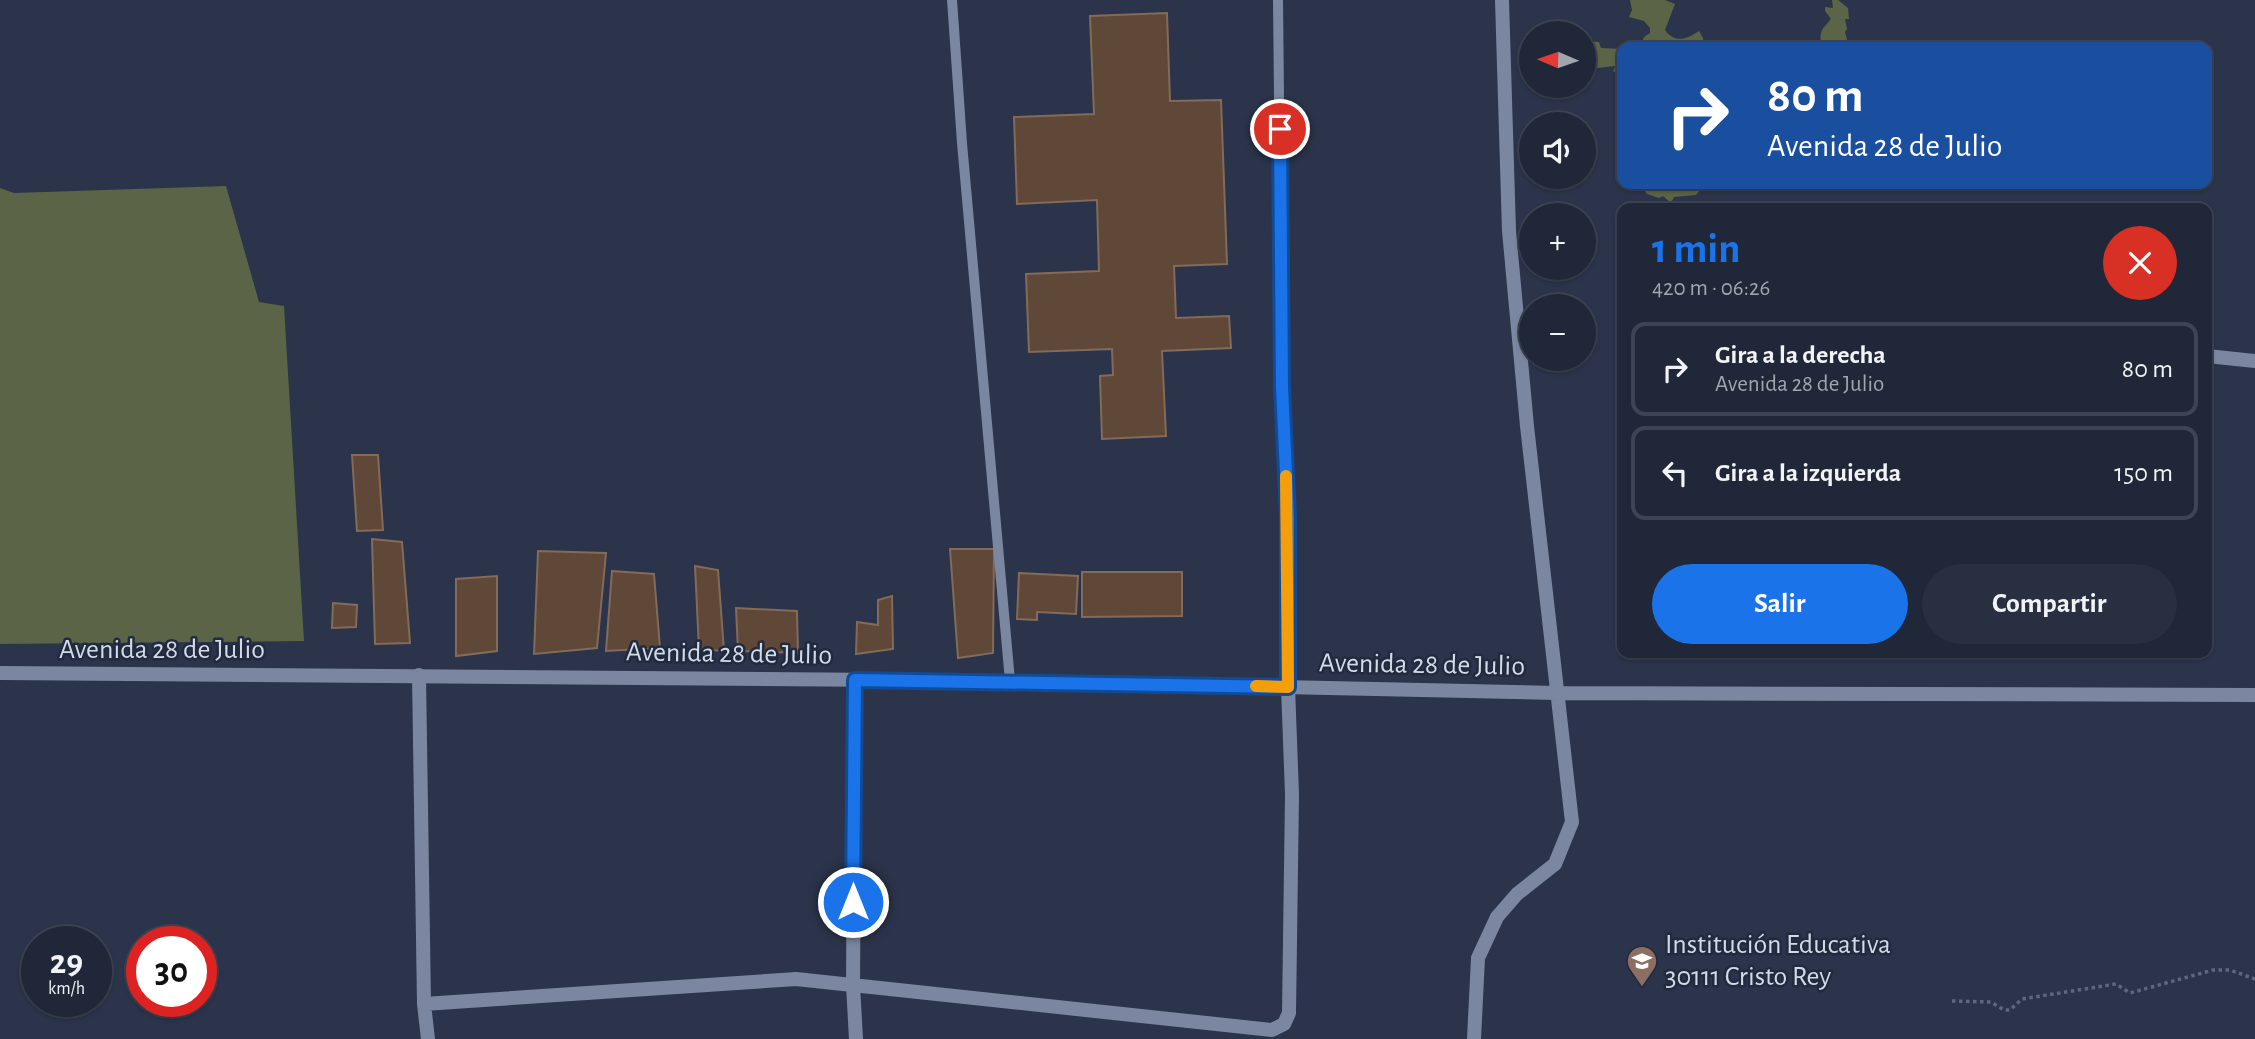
<!DOCTYPE html>
<html lang="es">
<head>
<meta charset="utf-8">
<style>
	body { margin:0; font-family:"Alegreya Sans",sans-serif; background:#282f40; color:#f1f3f6; height:100vh; display:flex; flex-direction:column; font-size:26px; white-space:nowrap }
	* { box-sizing:border-box; margin:0 }
	p { font-size:23px; color:#a2a5ae }
	.icon { flex:none; width:38px; height:38px; fill:none; stroke:currentColor; stroke-width:2; stroke-linecap:round; stroke-linejoin:round }
	.map { position:relative; flex:1; overflow:hidden }
	.details { position:absolute; left:1617px; top:203px; width:595px; height:455px; display:flex; flex-direction:column; background:#202738; border-radius:14px; box-shadow:0 2px 5px #0004,0 0 0 2px #3d4453 }
	.details>* { flex:none }
	.banner { position:absolute; left:1617px; top:42px; width:595px; height:147px; border-radius:14px; box-shadow:0 2px 5px #0004,0 0 0 2px #3d4453; background:#1a4fa0; color:#fff; overflow:hidden }
	.needle { width:46px; rotate:272deg }
	.buttons { position:absolute; left:1519px; top:21px; display:grid; gap:14px }
	.buttons a { display:grid; place-items:center; width:77px; height:77px; border-radius:50%; background:#202738; box-shadow:0 2px 5px #0004,0 0 0 2px #3d4453; font-size:35px }
	.speed { position:absolute; left:21px; top:926px; display:flex; gap:14px; font-size:35px; font-weight:700; text-align:center }
	.speed>* { display:grid; place-content:center; width:91px; height:91px; border-radius:50%; background:#202738; box-shadow:0 2px 5px #0004,0 0 0 2px #3d4453; line-height:1 }
	.speed small { font-size:18px; font-weight:400 }
	.speed .limit { border:10px solid #d22; background:#fff; color:#111 }
	.pin { position:absolute; display:grid; place-items:center; width:60px; height:60px; color:#fff; margin:-30px; border:4px solid #fff; border-radius:50%; box-shadow:0 2px 7px #0007 }
	.me { position:absolute; width:77px; margin:-38px; rotate:0deg; stroke-linejoin:round; filter:drop-shadow(0 0 5px #0008) }
	.turn { display:flex; align-items:center; gap:24px; height:147px; padding:0 35px; font-size:32px }
	.turn .icon { width:91px; height:91px; stroke-width:2.5 }
	.turn b { display:block; font-size:49px; line-height:60px }
	.round { display:grid; place-items:center; flex:none; width:74px; height:74px; border-radius:37px; background:#282f40 }
	.overview { display:flex; align-items:center; justify-content:space-between; height:119px; padding:0 35px }
	h1 { font-size:42px; font-weight:700; line-height:52px; color:#1a73e8 }
	.primary-button { display:flex; gap:14px; margin-top:auto; padding:14px 35px }
	.primary-button a { flex:1; height:80px; border-radius:42px; background:#1a73e8; color:#fff; font-size:28px; font-weight:700; line-height:80px; text-align:center }
	.primary-button a+a { background:#282f40; color:#f1f3f6 }
	ul { padding:0; list-style:none }
	li { display:flex; align-items:center; gap:21px; height:94px; margin:0 14px 10px; padding:0 21px; border:4px solid #3d4453; border-radius:14px }
	li div { flex:1 }
	li b { display:block; font-size:26px }
	li em { font-style:normal }
	.map>svg:first-child { display:block }
	.green { fill:#5b6446 }
	.building { fill:#604838; stroke:#836a59; stroke-width:2 }
	.lines { fill:none; stroke-linecap:round; stroke-linejoin:round }
	.path { stroke:#5f677b; stroke-width:3.5; stroke-dasharray:3.5 3.5; stroke-linecap:butt }
	.service { stroke:#7b87a1; stroke-width:10 }
	.minor { stroke:#7b87a1; stroke-width:14 }
	.tertiary { stroke:#7b87a1; stroke-width:14 }
	.route-casing { stroke:#114b97; stroke-width:18 }
	.route { stroke:#1a73e8; stroke-width:12 }
	.slow { stroke:#f59e0b; stroke-width:12 }
	.labels { text-anchor:middle; dominant-baseline:central; stroke-width:5; stroke-linejoin:round; paint-order:stroke }
	.street-label { font-size:28px; fill:#d2d9e7; stroke:#212a3f }
	.poi-label { font-size:28px; fill:#d2d9e7; stroke:#212a3f; text-anchor:start }
</style>
</head>
<body>
<div class="map">
<svg width="2255" height="1039" viewBox="0 0 2255 1039">
	<rect width="100%" height="100%" fill="#2b344a"/>
	<path class="green" d="M1630,0H1665L1675,4L1665,30C1675,44 1687,39 1699,31L1703,38V45L1715,44L1716,41L1727,47H1640L1644,37L1650,33V28L1644,21L1629,17L1632,10Z
		M1832,0H1838L1848,8L1849,19H1845L1847,29L1845,32L1849,47H1818L1821,44C1819,30 1823,29 1831,19L1825,11V7L1833,8Z
		M1584,41L1599,42L1601,48L1622,49V68L1613,72L1615,66L1589,69L1584,64Z
		M1640,184H1705L1696,195L1674,197L1671,203L1663,196L1659,198L1647,194Z
		M226,186L259,302L284,306L304,641L0,644V188L14,193Z"/>
	<path class="building" d="M1167,13L1170,101L1221,100L1227,264L1174,266L1176,318L1229,316L1231,348L1162,351L1166,436L1102,439L1100,376L1113,375L1112,349L1029,352L1026,274L1099,271L1097,200L1017,204L1014,117L1094,114L1090,16Z
		M352,455H378L383,530L357,531Z
		M372,539L402,542L410,643L375,644Z
		M950,549H994L993,653L958,658Z
		M538,551L606,553L597,648L534,654Z
		M695,566L718,570L724,651L699,649Z
		M612,571L654,574L660,648L606,651Z
		M1082,572H1182V616L1082,617Z
		M1019,573L1078,576L1076,614L1037,612V620L1017,619Z
		M497,576V651L456,656V579Z
		M892,596L893,649L856,654L857,622L878,625V600Z
		M333,603L357,605L356,627L332,628Z
		M736,608L797,611L798,653L738,651Z"/>
	<g class="lines">
		<path class="path" d="M1952,1001L1991,1002L2004,1010H2010L2022,999L2116,984L2130,993L2213,970H2230L2255,979"/>
		<path class="service" d="M952,0L962,143L1010,681
			M1278,0L1282,387L1288,516V687"/>
		<path class="minor" d="M2207,356L2255,361
			M419,675L424,1004L428,1039
			M855,680L853,985L856,1039
			M424,1004L796,979L1272,1030L1284,1024L1289,1013L1292,794L1288,687"/>
		<path class="tertiary" d="M0,673L1010,681L1557,693L2255,695
			M1474,1039L1478,958L1497,917L1517,894L1555,864L1572,822L1527,426L1509,231L1502,0"/>
	</g>
	<g class="lines">
		<g class="route-casing">
			<path id="route" d="M853,902L855,680L1288,687V516L1282,387L1280,129"/>
		</g>
		<use href="#route" class="route"/>
		<path class="slow" d="M1256,686L1288,687L1286,476"/>
	</g>
	<defs>
		<g id="school-pin" transform="scale(1.575)"><path d="M0 17L-7.5 6A9.5 9.5 0 1 1 7.5 6Z" fill="#8d6e63" stroke="#212a3f"/><path d="M0-5L7-2L0 1L-7-2ZM-4 1L0 2.5L4 1V4Q0 6-4 4Z" fill="#fff"/></g>
	</defs>
	<g fill-rule="evenodd">
		<use href="#school-pin" x="1642" y="961"/>
	</g>
	<g class="labels">
		<g class="street-label">
			<text x="162" y="650">Avenida 28 de Julio</text>
			<text transform="translate(729 654) rotate(1)">Avenida 28 de Julio</text>
			<text transform="translate(1422 665) rotate(1)">Avenida 28 de Julio</text>
		</g>
		<g class="poi-label">
			<text x="1665" y="945">Institución Educativa<tspan x="1665" dy="32">30111 Cristo Rey</tspan></text>
		</g>
	</g>
</svg>
<div class="buttons">
<a><svg class="needle" viewBox="-14 -14 28 28"><path d="M0-13l5 13h-10z" fill="#e53935"/><path d="M0 13l5-13h-10z" fill="#a2a5ae"/></svg></a>
<a><svg class="icon" aria-label="sound" viewBox="0 0 24 24"><path d="M4 9h4l5-4v14l-5-4H4zM17 9q2 3 0 6"/></svg></a>
<a>+</a>
<a>−</a>
</div>
<div class="speed"><div>29<small>km/h</small></div><div class="limit">30</div></div>
<div class="pin" style="left:1280px;top:129px;background:#d93025"><svg class="icon" aria-label="arrive" viewBox="0 0 24 24"><path d="M6 21V4h12l-3 4 3 4H6"/></svg></div>
<svg class="me" style="left:853px;top:902px" viewBox="-20 -20 40 40"><circle r="17" fill="#1a73e8" stroke="#fff" stroke-width="3"/><path d="M0-11L8 9 0 5-8 9z" fill="#fff"/></svg>
<div class="banner">
<div class="turn"><svg class="icon" aria-label="right" viewBox="0 0 24 24"><path d="M7 20v-9h11M14 6l5 5-5 5"/></svg><div><b>80 m</b>Avenida 28 de Julio</div></div>
</div>
<section class="details">
<div class="overview"><div><h1>1 min</h1><p>420 m · 06:26</p></div><a class="round" style="background:#d93025;color:#fff"><svg class="icon" aria-label="close" viewBox="0 0 24 24"><path d="M6 6l12 12M18 6L6 18"/></svg></a></div>
<ul>
<li><svg class="icon" aria-label="right" viewBox="0 0 24 24"><path d="M7 20v-9h11M14 6l5 5-5 5"/></svg><div><b>Gira a la derecha</b><p>Avenida 28 de Julio</p></div><em>80 m</em></li>
<li><svg class="icon" aria-label="left" viewBox="0 0 24 24"><path d="M17 20v-9H6M10 6l-5 5 5 5"/></svg><div><b>Gira a la izquierda</b></div><em>150 m</em></li>
</ul>
<div class="primary-button"><a>Salir</a><a>Compartir</a></div>
</section>
</div>
</body>
</html>
